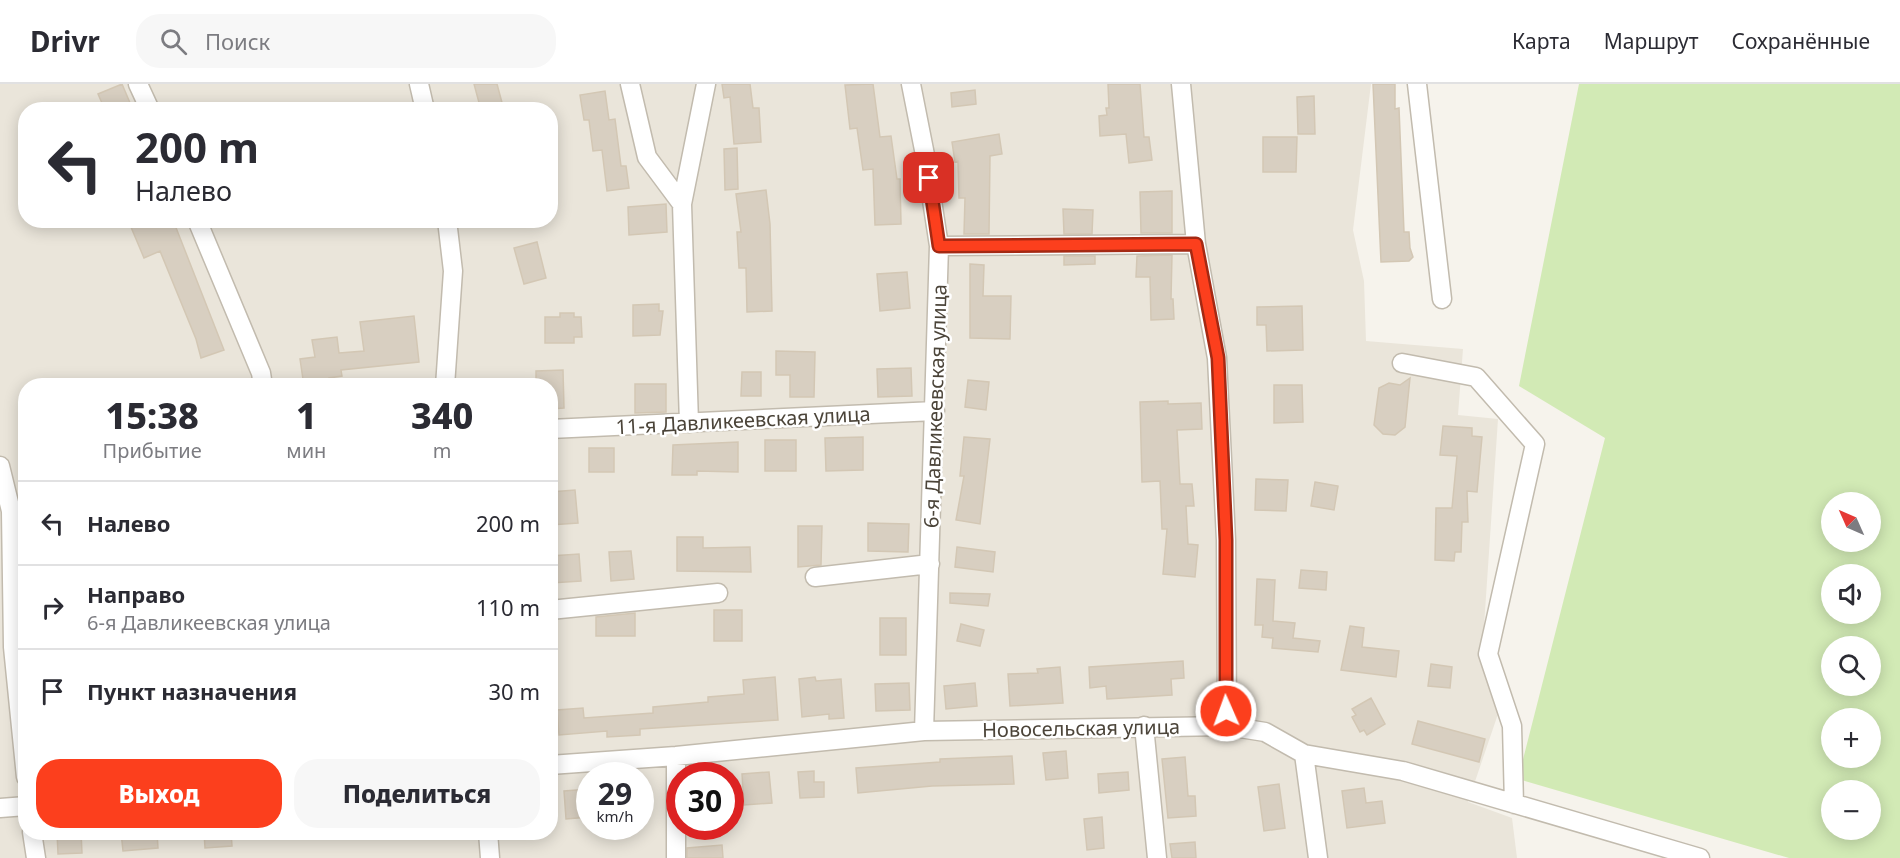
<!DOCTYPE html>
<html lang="ru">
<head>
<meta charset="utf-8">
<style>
	body { margin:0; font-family:"Noto Sans",sans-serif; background:#f7f7f7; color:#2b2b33; height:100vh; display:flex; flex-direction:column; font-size:22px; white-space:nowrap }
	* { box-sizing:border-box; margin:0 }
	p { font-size:20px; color:#7c7c81 }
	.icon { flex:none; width:33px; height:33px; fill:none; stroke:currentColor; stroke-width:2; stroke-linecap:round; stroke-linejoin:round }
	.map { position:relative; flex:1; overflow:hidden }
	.side { position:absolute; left:18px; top:294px; width:540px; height:462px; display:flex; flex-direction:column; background:#fff; border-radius:24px; box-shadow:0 3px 15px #0003 }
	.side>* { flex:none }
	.top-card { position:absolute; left:18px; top:18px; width:540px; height:126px; border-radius:24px; box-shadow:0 3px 15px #0003; background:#fff; color:#2b2b33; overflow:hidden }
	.needle { width:39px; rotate:315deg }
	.controls { position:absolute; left:1821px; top:408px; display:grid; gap:12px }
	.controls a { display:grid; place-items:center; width:60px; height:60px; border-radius:50%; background:#fff; box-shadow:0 3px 15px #0003; font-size:30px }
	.speed { position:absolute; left:576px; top:678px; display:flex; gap:12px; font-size:30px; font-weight:700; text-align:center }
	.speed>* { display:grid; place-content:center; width:78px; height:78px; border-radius:50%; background:#fff; box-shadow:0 3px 15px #0003; line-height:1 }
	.speed small { font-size:15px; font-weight:400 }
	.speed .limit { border:9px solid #d22; background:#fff; color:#111 }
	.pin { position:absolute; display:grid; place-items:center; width:51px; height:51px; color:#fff; margin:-26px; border-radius:12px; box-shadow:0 3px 9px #0006 }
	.me { position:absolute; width:66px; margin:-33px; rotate:358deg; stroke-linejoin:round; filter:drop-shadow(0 0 4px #0008) }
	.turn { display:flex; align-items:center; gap:21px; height:126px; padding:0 18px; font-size:27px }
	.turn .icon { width:78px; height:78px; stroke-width:2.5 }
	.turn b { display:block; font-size:42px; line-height:51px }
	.eta { display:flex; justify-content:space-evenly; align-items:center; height:102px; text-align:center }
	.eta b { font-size:36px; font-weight:800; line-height:42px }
	.primary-button { display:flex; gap:12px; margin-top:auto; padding:12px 18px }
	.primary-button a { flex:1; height:69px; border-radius:24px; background:#fc3f1d; color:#fff; font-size:24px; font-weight:800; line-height:69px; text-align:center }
	.primary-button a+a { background:#f7f7f7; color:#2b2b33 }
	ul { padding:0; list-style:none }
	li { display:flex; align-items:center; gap:18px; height:84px; padding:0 18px; border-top:2px solid #e1e1e2 }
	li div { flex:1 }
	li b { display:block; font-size:22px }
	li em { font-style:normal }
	header { display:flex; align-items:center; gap:36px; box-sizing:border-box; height:84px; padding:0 30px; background:#fff; border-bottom:2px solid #e1e1e2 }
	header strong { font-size:28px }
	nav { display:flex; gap:33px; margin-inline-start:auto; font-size:21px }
	.search { width:420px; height:54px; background:#f7f7f7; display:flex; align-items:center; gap:15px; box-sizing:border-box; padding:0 21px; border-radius:24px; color:#7c7c81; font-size:22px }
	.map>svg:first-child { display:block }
	.residential { fill:#eae5da; fill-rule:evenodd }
	.green { fill:#d2eab5; fill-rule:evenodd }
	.building { fill:#d8cfc1; stroke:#d3c7b4; stroke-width:1.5 }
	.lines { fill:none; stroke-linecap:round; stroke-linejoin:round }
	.minor-casing { stroke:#c2bbae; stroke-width:21 }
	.minor { stroke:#fff; stroke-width:18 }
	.route-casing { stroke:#a42913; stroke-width:15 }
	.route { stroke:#fc3f1d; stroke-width:10 }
	.labels { text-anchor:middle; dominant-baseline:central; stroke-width:5; stroke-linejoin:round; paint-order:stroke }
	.street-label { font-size:20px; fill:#4b4439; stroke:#fff }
</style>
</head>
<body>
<header>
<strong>Drivr</strong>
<div class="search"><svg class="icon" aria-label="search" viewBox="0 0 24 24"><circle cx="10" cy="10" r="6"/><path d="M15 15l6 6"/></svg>Поиск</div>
<nav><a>Карта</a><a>Маршрут</a><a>Сохранённые</a></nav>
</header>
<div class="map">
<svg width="1900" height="774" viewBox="0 0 1900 774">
	<rect width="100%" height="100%" fill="#f6f3ec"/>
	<path class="residential" d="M0,0H1371L1353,146L1364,197L1366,257L1463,265L1458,331L1498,335L1484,542L1498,630L1468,718L1512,734L1517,774H0ZM26,26H550V136H26ZM26,302H550V748H26ZM590,692H640V742H590ZM680,692H730V742H680Z"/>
	<path class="green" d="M1579,0H1900V774H1789L1518,695L1605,354L1519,302ZM1832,418H1870V458H1832ZM1832,490H1870V530H1832ZM1832,562H1870V602H1832ZM1832,634H1870V674H1832ZM1832,706H1870V746H1832Z"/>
	<path class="building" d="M122,0L133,26H105L98,10Z
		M474,0H497L504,26H481Z
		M722,0H750L753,24H759L761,58L734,60L730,13L724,14Z
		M873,0L880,53L891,52L897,95H900L901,140L875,141L873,85L863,86L857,44L850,45L845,1Z
		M1108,0H1140L1144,53H1149L1152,76L1129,79L1126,50L1100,52L1099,32L1107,31L1106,24H1109Z
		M1373,0H1395V25L1399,24L1404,148H1409L1410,164L1413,173L1409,177L1381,178Z
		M975,6L976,20L952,23L951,9Z
		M605,7L609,36L615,35L621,82H626L629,104L607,107L602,66L593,67L589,36H584L580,11Z
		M1314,12L1315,50H1298L1297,13Z
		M999,50L1002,70L990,72L989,150H964L965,114H959L958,77L955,78L952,58Z
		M1263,53H1297L1296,88H1263Z
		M737,64L738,105L725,106L724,65Z
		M766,106L770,140L772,227L747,228L746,184H739L737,148H741L736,110Z
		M1172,107V149H1141L1140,108Z
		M666,120L667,148L629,151L628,123Z
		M1063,125L1093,126L1092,150H1064Z
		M128,136H173L224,266L201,274L196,255L160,167L144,174Z
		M537,158L546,194L524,200L514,164Z
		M1172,171L1171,215H1173L1174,235L1151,236L1150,193H1136L1137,172Z
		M1064,172H1095V180L1064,181Z
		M970,180L984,181L983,212H1011L1010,255L970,254Z
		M907,188L910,224L880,227L877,190Z
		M659,220V227H663L660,251L633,252V221Z
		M1302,222L1303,266L1267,267L1266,241H1257V223Z
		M560,229H574V233H581L582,253H574V259H545V233H560Z
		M414,232L419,278L341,286L342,292L329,294L330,302H304L300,275L315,273L312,256L337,253L339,269L364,267L360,238Z
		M776,267L815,268L814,313H790V291H776Z
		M911,284L912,312L878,313L877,285Z
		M563,286L564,324L550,325V302H536V287Z
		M742,288H761V312H741Z
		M1410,294L1405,343L1395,351L1383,350L1374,341L1379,304L1389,299L1400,301Z
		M968,296L989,298L986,326L965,323Z
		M635,300H666V328L635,329Z
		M1274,301H1302L1303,338L1274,339Z
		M1168,317V320L1201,319L1202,345L1177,346L1180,400H1192L1194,422H1186L1188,460L1198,461L1195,493L1163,490L1167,445H1162L1160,397L1142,398L1140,318Z
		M1443,342L1472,344V352L1482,353L1477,408L1467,407L1468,438H1462L1461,468H1455L1454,477L1435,476L1436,424H1452L1457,372L1440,371Z
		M863,353V386L826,387L825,354Z
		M964,353L990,355L980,440L956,436L964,392H960Z
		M765,356H796V387H765Z
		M738,358V388L697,387V391H672L673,361Z
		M589,364H614V388H589Z
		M1256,395L1288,396L1286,427L1255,426Z
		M1315,398L1338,402L1334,426L1311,422Z
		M575,406L578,439L550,441V408Z
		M868,439L909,440L908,468L868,467Z
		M798,442H822L821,481L798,483Z
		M677,453H703V464L750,463L751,488L677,487Z
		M957,463L995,468L993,488L955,483Z
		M631,467L634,495L611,497L609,468Z
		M579,470L581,497L551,499L550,472Z
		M1301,486L1327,488L1326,506L1299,504Z
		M1257,495L1275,496L1273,537L1295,539L1293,554L1320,557L1318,568L1272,564L1273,554L1262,553L1263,541H1255Z
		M950,509L990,510L988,522L950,519Z
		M714,526H742V557H714Z
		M635,529V552H596V533Z
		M880,534H906V571H880Z
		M961,540L984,546L980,562L957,557Z
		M1350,542L1364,544L1362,563L1399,567L1396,593L1341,586Z
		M1183,577L1184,594L1171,595L1172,611L1107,615L1106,602L1090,604L1089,583Z
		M1431,580L1452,583L1450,604L1428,602Z
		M1060,583L1063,619L1010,622L1008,590L1038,589L1037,585Z
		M775,593L778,636L640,645V651L607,653V647L559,651L557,626L583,624L584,634L653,629V623L708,618V613L744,610L743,596Z
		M815,593L816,597L841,595L844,634L829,635V630L802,633L799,595Z
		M909,599L910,626L876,627L875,600Z
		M975,599L977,622L946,625L944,602Z
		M1371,614L1385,640L1367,651L1364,646L1360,648L1352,633L1356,631L1352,625Z
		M1418,637L1485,655L1479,678L1412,660Z
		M1066,667L1068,694L1046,696L1043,669Z
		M1012,672L1014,700L932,702L858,709L856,684L940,678V675Z
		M1185,673L1188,712H1195L1196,732L1168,734L1162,675Z
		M814,687V698H824V713L800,714L798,688Z
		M769,688L772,719L744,721L742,690Z
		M1128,688L1129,706L1099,709L1098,690Z
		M1279,700L1285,744L1264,747L1258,703Z
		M1364,704L1366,719L1382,717L1385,739L1347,744L1342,707Z
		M590,705V733L566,735L564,707Z
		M1102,733L1104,764L1087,766L1084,735Z
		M57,748H81L82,769L58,770Z
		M121,748H157L158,764L123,767Z
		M204,748H231L232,762L205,764Z
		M1195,758L1196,774H1172L1170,760Z
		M722,761L723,774H687V764Z"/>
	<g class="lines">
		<g class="minor-casing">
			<path id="minor" d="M138,0L150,26
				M419,0L425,26
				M630,0L647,73L682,120
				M911,0L925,71L939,162L924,647
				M1181,0L1196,160L1217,274L1226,456L1227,642
				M1417,0L1442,215
				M197,136L261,289L263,302
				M939,162L1196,160
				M1402,279L1476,293L1535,360L1488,570L1512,642L1514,720
				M445,302L453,187L447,136
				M689,339L682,120L706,0
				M550,345L935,327
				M0,382L11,427L13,563L26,693
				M815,493L930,480
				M550,526L718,509
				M1144,642L1157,774
				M1304,670L1318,774
				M550,681L676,672L924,647L1227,642L1265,648L1304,670L1403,687L1700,774
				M0,724L26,722
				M32,748L36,774
				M488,748L490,774
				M676,774V672"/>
		</g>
		<use href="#minor" class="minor"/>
	</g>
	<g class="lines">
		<g class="route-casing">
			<path id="route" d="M929,94L939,162L1196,160L1218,274L1226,456V627"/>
		</g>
		<use href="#route" class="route"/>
	</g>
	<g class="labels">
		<g class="street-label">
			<text transform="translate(935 322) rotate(-88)">6-я Давликеевская улица</text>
			<text transform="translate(743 336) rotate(-3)">11-я Давликеевская улица</text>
			<text transform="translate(1081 644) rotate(-1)">Новосельская улица</text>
		</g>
	</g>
</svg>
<div class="controls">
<a><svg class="needle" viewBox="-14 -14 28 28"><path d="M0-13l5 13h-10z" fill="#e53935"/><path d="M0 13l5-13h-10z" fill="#7c7c81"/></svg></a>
<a><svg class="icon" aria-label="sound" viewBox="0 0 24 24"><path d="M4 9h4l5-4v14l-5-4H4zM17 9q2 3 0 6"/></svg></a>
<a><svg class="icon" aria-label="search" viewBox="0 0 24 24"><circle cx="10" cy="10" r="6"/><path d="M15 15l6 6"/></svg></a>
<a>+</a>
<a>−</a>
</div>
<div class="speed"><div>29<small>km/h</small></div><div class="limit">30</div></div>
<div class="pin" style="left:929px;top:94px;background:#d93025"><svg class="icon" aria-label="arrive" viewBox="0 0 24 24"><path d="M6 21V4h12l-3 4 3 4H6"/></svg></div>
<svg class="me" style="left:1226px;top:627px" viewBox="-20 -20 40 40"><circle r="17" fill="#fc3f1d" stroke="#fff" stroke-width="3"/><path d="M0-11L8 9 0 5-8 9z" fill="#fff"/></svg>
<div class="top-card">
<div class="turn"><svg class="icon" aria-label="left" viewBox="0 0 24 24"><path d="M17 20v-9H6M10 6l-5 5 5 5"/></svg><div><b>200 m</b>Налево</div></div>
</div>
<section class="side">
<div class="eta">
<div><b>15:38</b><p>Прибытие</p></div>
<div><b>1</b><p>мин</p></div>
<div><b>340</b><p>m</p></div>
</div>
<ul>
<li><svg class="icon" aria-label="left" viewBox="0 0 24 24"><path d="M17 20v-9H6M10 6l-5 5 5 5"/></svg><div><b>Налево</b></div><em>200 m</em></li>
<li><svg class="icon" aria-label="right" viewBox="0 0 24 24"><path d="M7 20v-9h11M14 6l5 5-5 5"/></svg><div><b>Направо</b><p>6-я Давликеевская улица</p></div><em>110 m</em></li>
<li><svg class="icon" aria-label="arrive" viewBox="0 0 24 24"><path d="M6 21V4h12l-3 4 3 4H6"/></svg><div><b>Пункт назначения</b></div><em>30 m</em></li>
</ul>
<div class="primary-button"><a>Выход</a><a>Поделиться</a></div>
</section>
</div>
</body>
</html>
